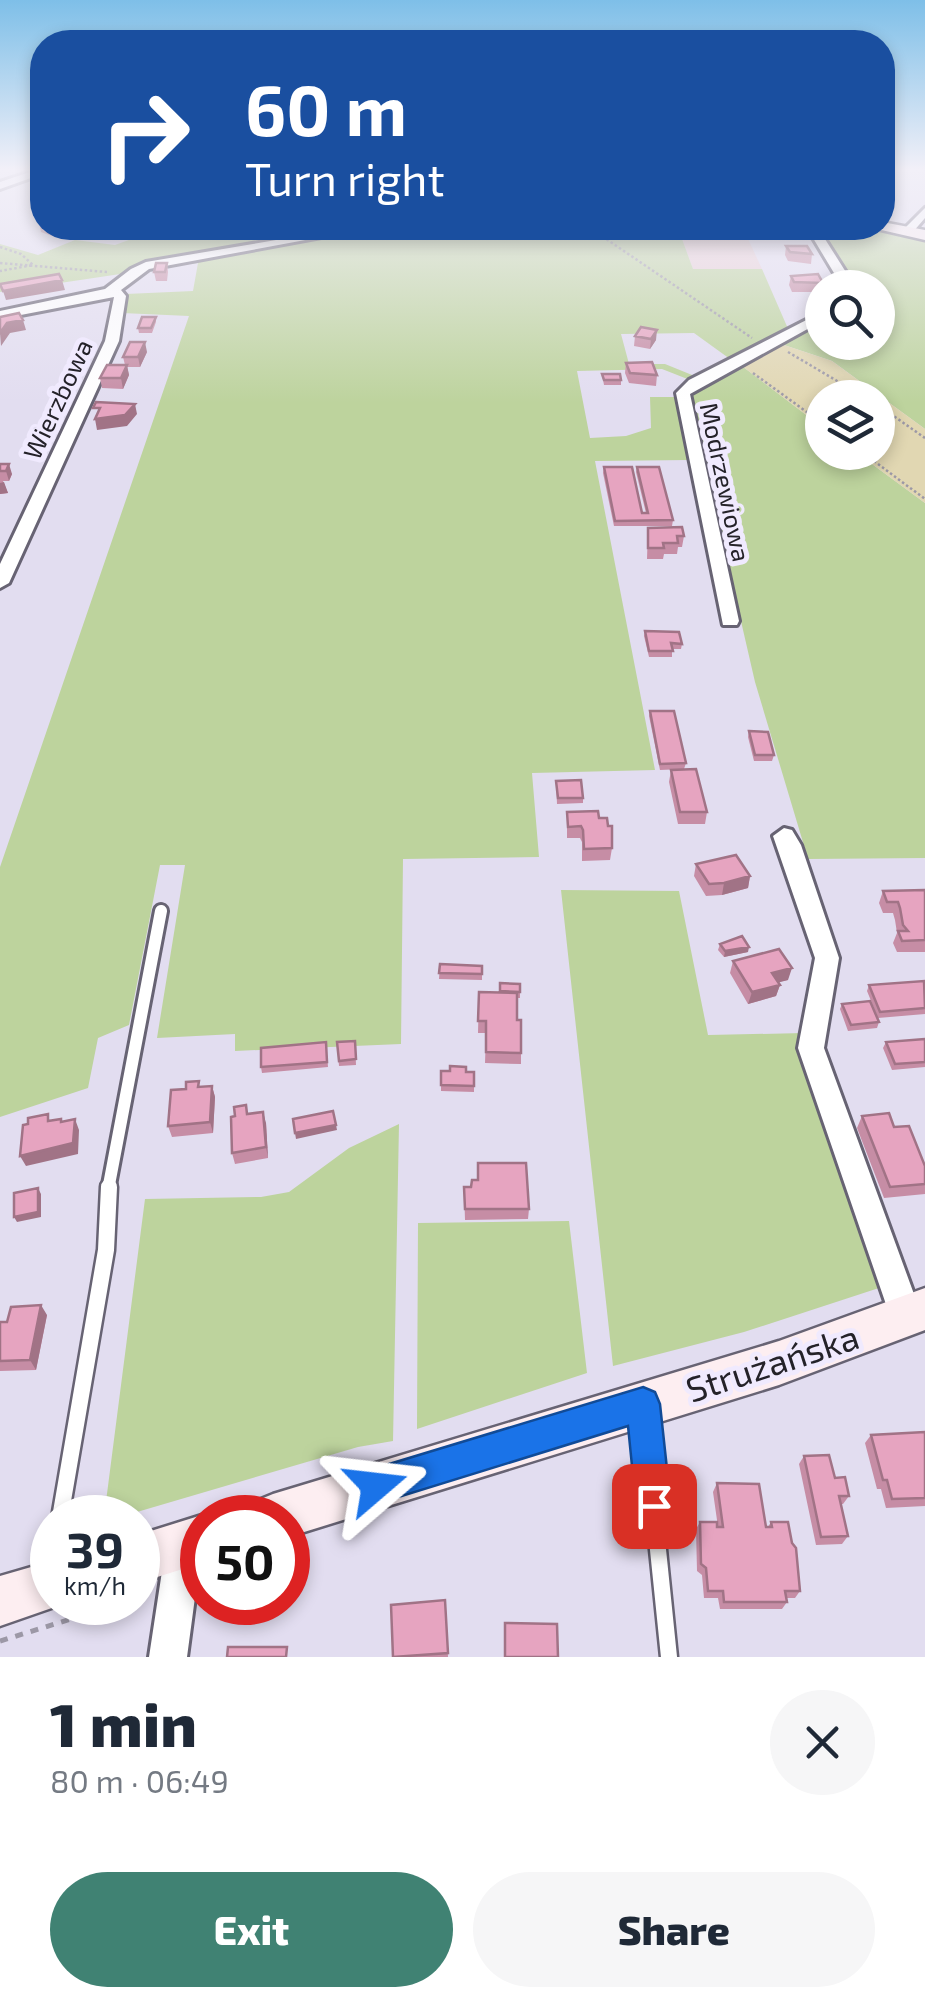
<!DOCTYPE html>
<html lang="en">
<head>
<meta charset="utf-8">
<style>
	body { margin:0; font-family:"Exo 2",sans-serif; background:#f6f6f7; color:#1f2937; height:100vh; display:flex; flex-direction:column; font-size:38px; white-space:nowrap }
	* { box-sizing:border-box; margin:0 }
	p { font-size:32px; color:#747a83 }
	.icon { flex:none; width:55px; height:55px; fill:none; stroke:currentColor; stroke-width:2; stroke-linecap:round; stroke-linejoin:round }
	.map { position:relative; height:1657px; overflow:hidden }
	.details { display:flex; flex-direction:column; background:#fff; flex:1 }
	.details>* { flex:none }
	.guide { position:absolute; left:30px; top:30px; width:865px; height:210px; border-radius:40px; box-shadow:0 5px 15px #0003; background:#1a4fa0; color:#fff; overflow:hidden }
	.controls { position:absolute; left:805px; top:270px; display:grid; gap:20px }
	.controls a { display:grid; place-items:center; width:90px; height:90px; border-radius:50%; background:#fff; box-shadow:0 5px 15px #0003; font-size:50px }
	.speed { position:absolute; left:30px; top:1495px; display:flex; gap:20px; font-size:50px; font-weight:700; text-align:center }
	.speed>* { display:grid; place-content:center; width:130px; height:130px; border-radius:50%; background:#fff; box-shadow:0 5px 15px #0003; line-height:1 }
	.speed small { font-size:25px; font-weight:400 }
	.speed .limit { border:15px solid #d22; background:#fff; color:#111 }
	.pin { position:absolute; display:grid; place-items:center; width:85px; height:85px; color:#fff; margin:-42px; border-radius:20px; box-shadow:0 5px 15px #0006 }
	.me { position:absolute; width:110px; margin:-55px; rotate:73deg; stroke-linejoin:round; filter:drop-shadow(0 0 8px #0008) }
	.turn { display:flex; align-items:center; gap:35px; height:210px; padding:0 50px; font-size:45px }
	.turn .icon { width:130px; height:130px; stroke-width:2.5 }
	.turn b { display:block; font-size:70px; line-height:85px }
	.round { display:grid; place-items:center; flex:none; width:105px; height:105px; border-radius:52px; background:#f6f6f7 }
	.summary { display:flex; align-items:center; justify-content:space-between; height:170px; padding:0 50px }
	h1 { font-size:60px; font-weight:800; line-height:75px }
	.button { display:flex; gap:20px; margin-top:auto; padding:20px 50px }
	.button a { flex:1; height:115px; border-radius:60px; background:#408273; color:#fff; font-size:40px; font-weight:800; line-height:115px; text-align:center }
	.button a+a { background:#f6f6f7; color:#1f2937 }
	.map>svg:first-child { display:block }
	.industrial { fill:#e9cfd6 }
	.green { fill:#bdd39d }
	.sand { fill:#e1d7b2 }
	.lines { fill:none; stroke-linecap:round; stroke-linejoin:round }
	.lane-far1-casing { stroke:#676373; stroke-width:18 }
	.lane-casing { stroke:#676373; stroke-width:21 }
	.street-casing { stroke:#676373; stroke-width:6 }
	.secondary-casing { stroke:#676373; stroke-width:5 }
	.path-far1 { stroke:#9c98a6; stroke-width:2.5; stroke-dasharray:2.5 2.5; stroke-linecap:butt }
	.path { stroke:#9c98a6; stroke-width:5; stroke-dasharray:8 8; stroke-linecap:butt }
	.lane-far1 { stroke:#fff; stroke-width:12 }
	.lane { stroke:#fff; stroke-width:16 }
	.street { fill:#fff; fill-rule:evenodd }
	.secondary { fill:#fdeef1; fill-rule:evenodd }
	.wall { fill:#c68da5 }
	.shaded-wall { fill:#a17386 }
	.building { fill:#e6a4c0; stroke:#a17386; stroke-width:2.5 }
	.route { fill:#1a73e8; stroke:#114b97; stroke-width:2.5 }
	.labels { text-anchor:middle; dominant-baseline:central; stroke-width:10; stroke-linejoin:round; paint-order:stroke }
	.far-street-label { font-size:25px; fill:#242229; stroke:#f0eafe }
	.near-street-label { font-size:35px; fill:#242229; stroke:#f0eafe }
</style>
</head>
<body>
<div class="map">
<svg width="925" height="1657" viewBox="0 0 925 1657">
	<rect width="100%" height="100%" fill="#e2ddf0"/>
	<path class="industrial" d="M678,228H743L762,269H693Z"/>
	<path class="green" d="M162,228H357L145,265L129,268L127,273L0,292V244L38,255L75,240L115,245Z
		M377,228H678L693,269H762L789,331L730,359L694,333L621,334L629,364H665L697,377L690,380L662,369L577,371L590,438L626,436L651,428L650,397H677L689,460L595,461L655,770L532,773L539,857L403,859L401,1044L235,1051V1034L157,1038L185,865H160L129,1025L98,1038L88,1088L0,1117V867L189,316L122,313L126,294L193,291L198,263L144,269Z
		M818,228H864L925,240V429L832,361L778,343L822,320V342H878V288L855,287Z
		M738,363L822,427V452L857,453L925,503V858L808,859L755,682L688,391Z
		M561,890L679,891L708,1035L804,1033L882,1287L744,1332L613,1366Z
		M399,1124L393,1441L358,1447L120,1517H104L145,1199L261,1197L289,1192L349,1148Z
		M569,1221L587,1373L417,1429L418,1223Z"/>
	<path class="sand" d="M778,343L832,361L925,429V503L857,453L878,452V398H822V427L738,363Z"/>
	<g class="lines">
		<g class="lane-far1-casing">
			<path id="lane-far1" d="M108,1190L161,911"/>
		</g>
		<g class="lane-casing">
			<path id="lane" d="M644,1413L669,1657
				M60,1518L106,1250L109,1187"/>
		</g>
		<g class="street-casing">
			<path id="street" d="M33,171H42V174L0,189V182Z
				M925,208V218L912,233H904V229Z
				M347,228H370L149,269L121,290L126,296L119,341L9,583L0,588V564L105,341L114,297L0,319V311L105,289L131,269L146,262Z
				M807,228H818L856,288H843Z
				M822,312V321L690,394L739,621L737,625H723L676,393L689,380Z
				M784,828L792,830L801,845L839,958L824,1048L922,1316L917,1327L906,1332L895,1327L890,1316L798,1048L815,958L773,836Z
				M184,1527L197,1532L202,1545L187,1657H149L166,1545L171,1532Z"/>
		</g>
		<g class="secondary-casing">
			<path id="secondary" d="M882,222L925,230V240L877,229L882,228Z
				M925,1288V1330L779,1385L288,1537V1518H250L256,1501L273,1494L779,1341Z
				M202,1515L208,1518H202V1563L138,1583V1535Z
				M52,1561V1602H69L0,1626V1576Z"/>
		</g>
		<path class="path-far1" d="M590,228L752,338
			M376,235L425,228
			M0,247L21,254L33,265L0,271
			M0,263L107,272
			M788,352L866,398
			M753,373L822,423
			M878,405L925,438
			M862,452L925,499"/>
		<path class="path" d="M0,1641L126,1602"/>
		<use href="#lane-far1" class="lane-far1"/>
		<use href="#lane" class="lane"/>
		<use href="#street" class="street"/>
		<use href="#secondary" class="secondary"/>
	</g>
	<path class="wall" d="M42,222V228H73L68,229L63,228L64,231L52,236L41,232L39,223Z
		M115,228H141L124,233L115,231Z
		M786,246L812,254L811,264L788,261L785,255Z
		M167,263L168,272L167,281H156L154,272Z
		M791,276L823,283L821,292H792L789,285Z
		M156,317V322L152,333H139L138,328Z
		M635,336L656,340L650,349L634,346Z
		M147,352L140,367H127L129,375L123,389L102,388L100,378L125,365L123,357Z
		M626,363L657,375L656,386L629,383L625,373Z
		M602,374L621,380V385H604Z
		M0,464L12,474L9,481H3L8,493L0,494Z
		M604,467L642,513H646L636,472L637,467L673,520L672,526H614L603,473Z
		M648,528L684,536L682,547H678L677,554H664L663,559H647Z
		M645,631L682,644L681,649H672V657H649L644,636Z
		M650,711L686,763L684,769L660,770L649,716Z
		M749,731L774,755L772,761H754L748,737Z
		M671,770L707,812L705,824H678L669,782Z
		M556,781L583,798V803L557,804Z
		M567,812L599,818L612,848L610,860L582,861V842L580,838H567Z
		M696,864L750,876L748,888L722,895L706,896L694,876Z
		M925,890V952H897L893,943L897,933L895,920L893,913H883L879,903L883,891Z
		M720,944L748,952L724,957L718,950Z
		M733,961L788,980L778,982L780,985L776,996L748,1004L730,973Z
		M440,964L482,966V980L439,979Z
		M925,983V1014L878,1018L867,991L869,985Z
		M479,992H520V998H517V1020L521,1053V1064L485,1063L486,1033H478Z
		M842,1004L879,1022L877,1028L848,1031L840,1009Z
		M925,1039V1067L892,1070L883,1048L886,1042Z
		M355,1041L356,1065L339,1066L337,1042Z
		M326,1042L328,1067L262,1073L261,1067Z
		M441,1071L474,1072V1092L441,1091Z
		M212,1086L215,1097L213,1133L172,1137L168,1126L200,1087Z
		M249,1114L266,1123L268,1158L235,1164L232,1153Z
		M862,1116L894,1127L925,1166V1194L884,1198L857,1128Z
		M464,1187L529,1209L528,1219L465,1220Z
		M47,1315L36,1370L0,1371V1322Z
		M925,1432V1506L886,1508L881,1489H877L865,1443L871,1435Z
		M804,1456L835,1478L849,1496L843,1504H841L848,1536L842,1544L816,1545L799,1464Z
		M717,1483L766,1527H768L771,1522L800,1591L795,1598H786L787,1602L782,1609H720L718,1598H704L702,1575L697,1571L696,1529L700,1522L718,1527L713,1492Z
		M445,1600L448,1657H393Z"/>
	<path class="shaded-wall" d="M50,228H63L64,231L52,236Z
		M123,228H141L124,233Z
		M62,280L65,290L6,300L3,291Z
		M23,320L26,330L10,333L1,346L0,333L7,323Z
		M657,330L656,340L650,349L651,339Z
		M145,342L147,352L140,367L138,357Z
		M127,365L129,375L123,389L121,378Z
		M135,404L137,414L127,426L97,430L95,419Z
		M9,464L12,474L9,481L6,471Z
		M4,482L8,493L0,494V483Z
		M750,876L748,888L722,895L724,883Z
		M749,947L748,952L724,957L725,951Z
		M792,968L788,980L769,985L772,973Z
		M780,985L776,996L748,1004L752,992Z
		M212,1086L215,1097L213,1133L210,1122Z
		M263,1112L266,1123L268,1158L266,1147Z
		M75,1119L79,1130L78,1154L26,1166L20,1156Z
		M336,1125L337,1130L296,1139L295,1133Z
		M38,1188L41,1194V1217L17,1222L14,1217Z
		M41,1305L47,1315L36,1370L30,1360Z"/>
	<path class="building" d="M786,246H807L812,254L790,252Z
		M156,263H167L165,272H154Z
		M59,274L62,280L3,291L0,284Z
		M818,274L823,283L794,282L791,276Z
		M19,313L23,320L7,323L0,333V317Z
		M142,317H156L151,328H138Z
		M641,327L657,330L651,339L635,336Z
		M130,342H145L138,357H123Z
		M652,362L657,375L630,373L626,363Z
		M107,365H127L121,378H100Z
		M602,374H620L621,380H604Z
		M96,402L135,404L125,415L95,419L100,408H93Z
		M0,464H9L6,471H0Z
		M604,467H632L642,513H648L637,467H659L673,520L615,521Z
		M682,527L684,536H677L678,543H663L664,548H648V528Z
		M645,631L679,632L682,644L671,643L673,651H649Z
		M650,711H674L686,763L660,764Z
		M749,731L768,732L774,755H755Z
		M696,769L707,812H680L671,770Z
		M581,780L583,798H558L556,781Z
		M598,811L599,818H607L608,826H612V848L584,849L583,830L581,826L568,827L567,812Z
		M736,855L750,876L724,883L709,884L696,864Z
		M925,890V940L902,941L898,931H908L903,925L900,908L898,902H887L883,891Z
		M742,936L749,947L725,951L720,944Z
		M779,949L792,968L772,973L780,985L752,992L733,961Z
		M440,964L482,966V974L439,973Z
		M924,981L925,1008L880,1012L869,985Z
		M500,983L520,984V992L500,991Z
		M479,992L517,993V1020H521V1053L486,1052V1021H478Z
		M870,1001L879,1022L851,1025L842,1004Z
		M925,1039V1062L895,1064L886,1042Z
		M355,1041L356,1059L339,1061L337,1042Z
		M326,1042L327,1062L261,1067V1048Z
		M450,1066L466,1067V1072H474V1086L441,1085V1071H450Z
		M199,1081L198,1087L212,1086L210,1122L168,1126L171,1090L186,1089V1082Z
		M246,1105L247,1114L263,1112L266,1147L232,1153L231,1117L235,1116L234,1107Z
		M333,1111L336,1125L295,1133L293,1119Z
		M889,1113L894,1127L909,1126L925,1166V1184L890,1187L862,1116Z
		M48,1114V1121L61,1119V1122L75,1119L73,1143L20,1156L23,1125L28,1124V1118Z
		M478,1163H526L529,1209H465L464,1187H471L472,1180H478Z
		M38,1188V1212L14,1217V1193Z
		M41,1305L30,1360L0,1361V1322H7L11,1307Z
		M925,1432V1498L892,1499L887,1480H883L871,1435Z
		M829,1455L835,1478L845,1477L849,1496H839L848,1536L821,1537L804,1456Z
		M717,1483L759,1484L766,1527H772L771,1522H788L792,1543L796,1548L800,1591H785L787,1602H724L723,1591H708L706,1568L701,1564L700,1522H717V1527H723Z
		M445,1600L448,1653L393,1657L391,1605Z
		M505,1623L557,1624L558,1657H505Z
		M228,1647H287L286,1657H227Z"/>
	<linearGradient id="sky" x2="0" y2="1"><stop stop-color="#7ebfe8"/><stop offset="0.42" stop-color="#f2f0f8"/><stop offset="1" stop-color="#f2f0f8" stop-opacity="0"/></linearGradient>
	<rect width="925" height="403" fill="url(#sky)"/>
	<path class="route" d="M643,1387L655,1392L660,1404L671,1506L666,1518L654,1523L641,1518L636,1506L628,1426L376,1504L363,1498L358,1486L363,1474L376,1468Z"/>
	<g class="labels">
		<g class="far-street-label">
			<text transform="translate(57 399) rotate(-65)">Wierzbowa</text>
			<text transform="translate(726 482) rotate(78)">Modrzewiowa</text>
		</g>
		<g class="near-street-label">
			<text transform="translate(772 1362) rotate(-18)">Strużańska</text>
		</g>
	</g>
</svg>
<div class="controls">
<a><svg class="icon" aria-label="search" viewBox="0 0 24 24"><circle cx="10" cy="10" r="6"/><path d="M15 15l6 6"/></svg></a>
<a><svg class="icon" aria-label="layers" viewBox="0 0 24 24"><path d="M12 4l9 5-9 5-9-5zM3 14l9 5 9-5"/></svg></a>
</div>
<div class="speed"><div>39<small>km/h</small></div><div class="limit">50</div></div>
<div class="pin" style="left:654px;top:1506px;background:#d93025"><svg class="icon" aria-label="arrive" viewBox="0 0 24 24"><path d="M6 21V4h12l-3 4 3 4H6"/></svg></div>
<svg class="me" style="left:376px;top:1486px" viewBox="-20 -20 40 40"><path d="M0-17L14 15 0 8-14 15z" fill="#1a73e8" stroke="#fff" stroke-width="4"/></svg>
<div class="guide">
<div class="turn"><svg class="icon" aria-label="right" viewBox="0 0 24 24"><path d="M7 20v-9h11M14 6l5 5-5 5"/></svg><div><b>60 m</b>Turn right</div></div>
</div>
</div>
<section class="details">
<div class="summary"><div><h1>1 min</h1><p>80 m · 06:49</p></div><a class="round"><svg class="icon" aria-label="close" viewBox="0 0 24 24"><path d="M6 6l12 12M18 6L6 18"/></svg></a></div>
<div class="button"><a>Exit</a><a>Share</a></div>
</section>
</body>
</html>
